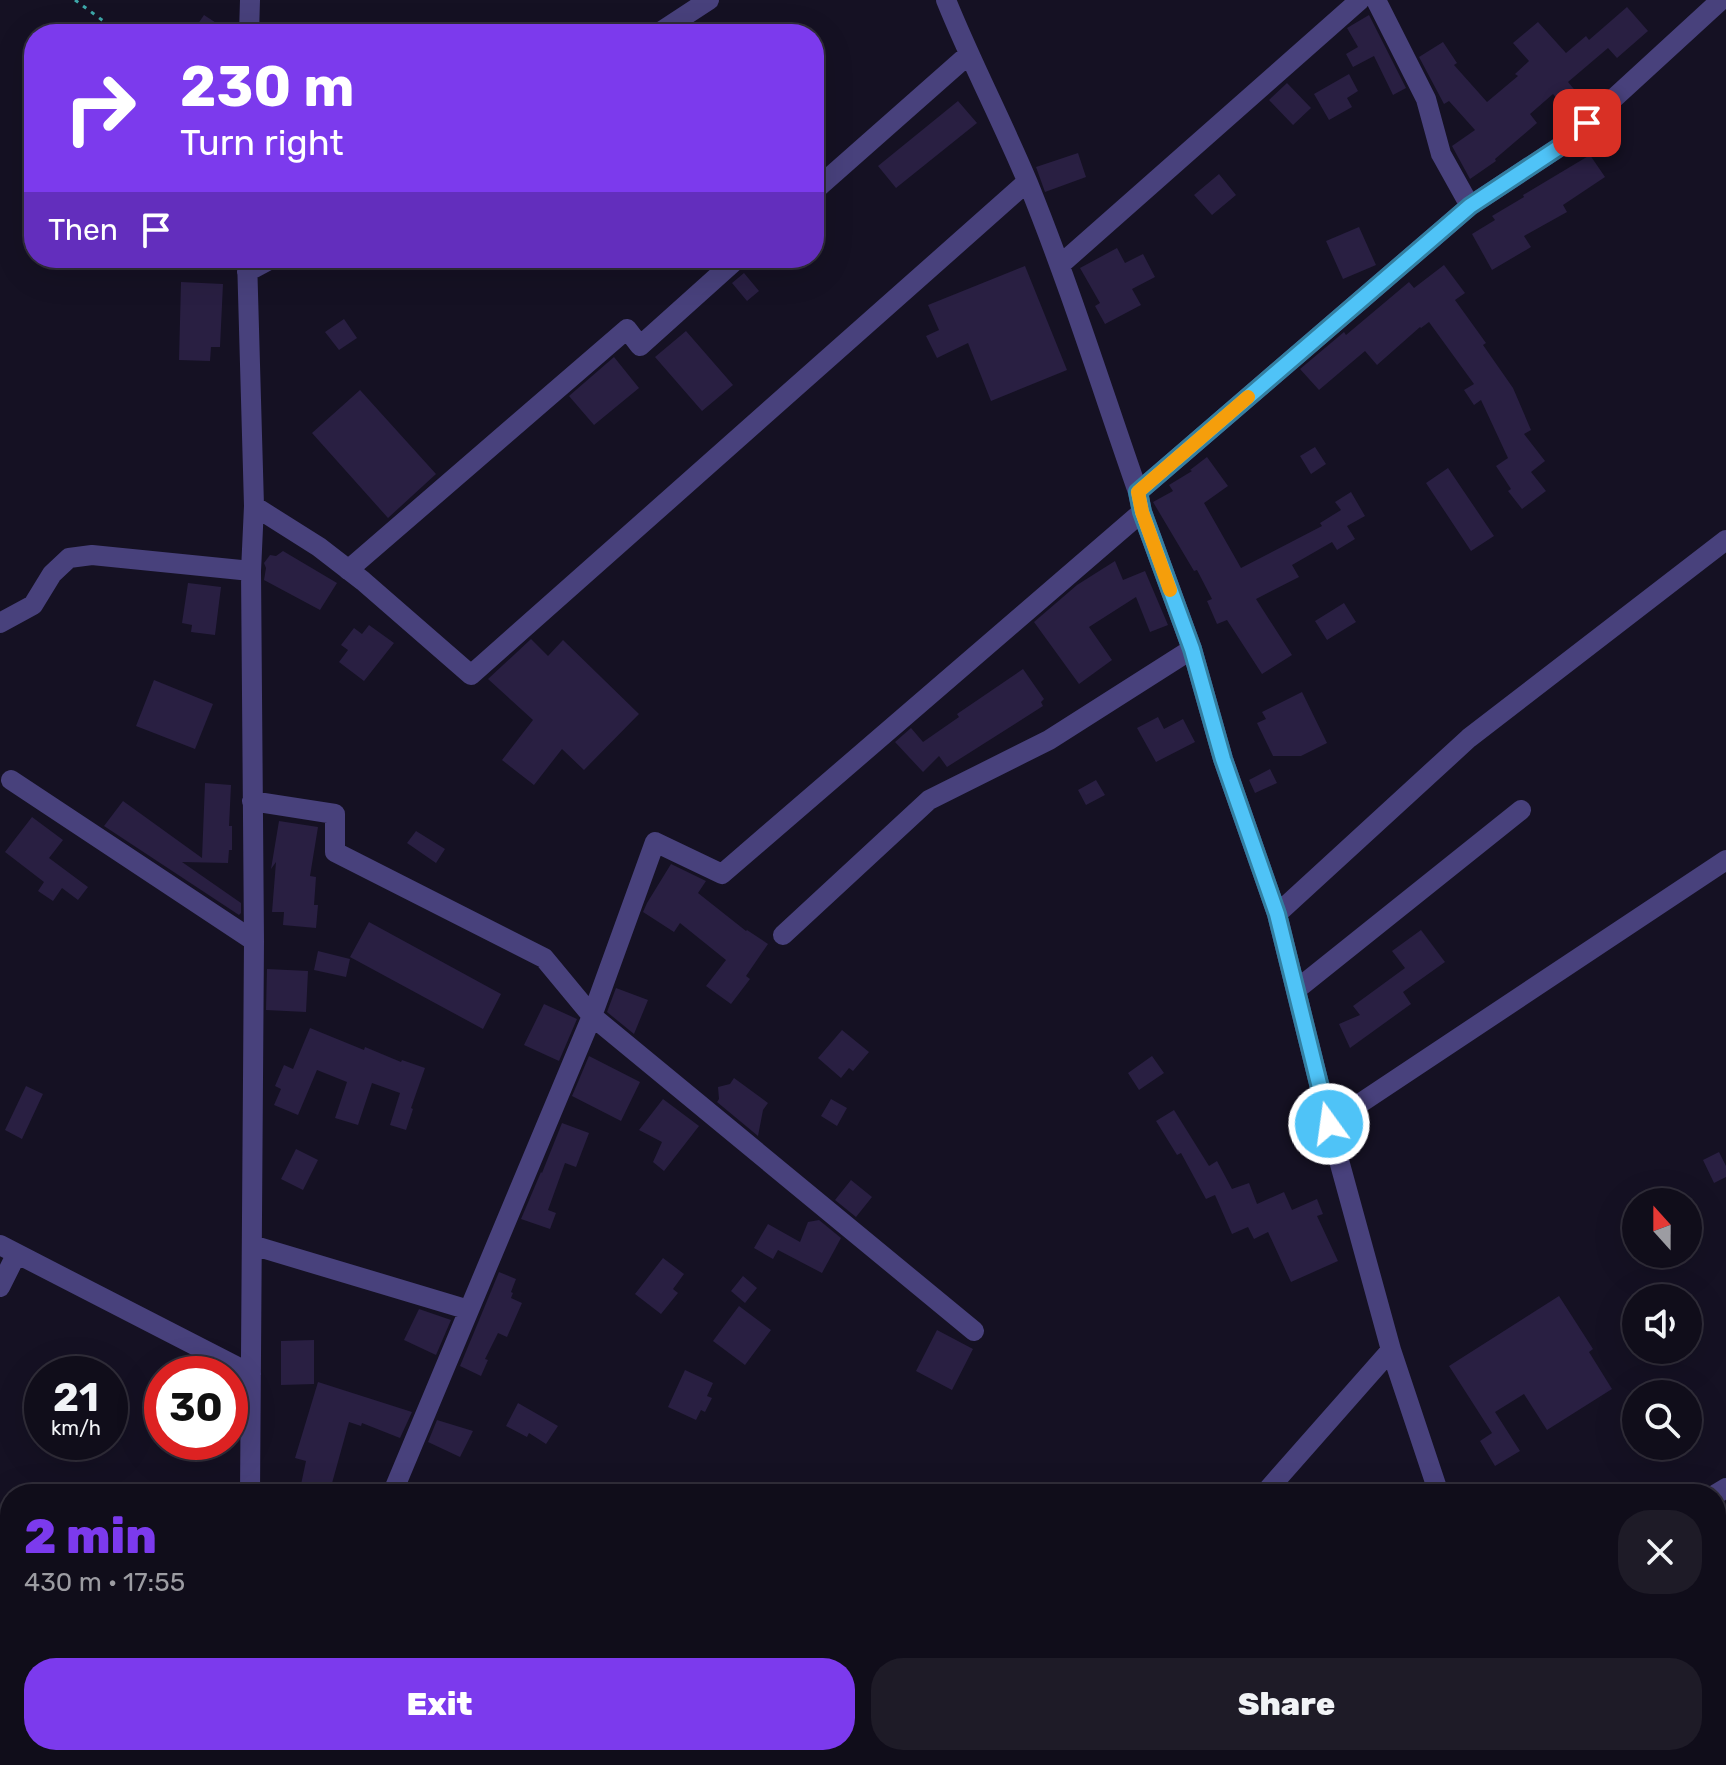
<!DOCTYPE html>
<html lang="en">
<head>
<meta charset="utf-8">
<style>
	body { margin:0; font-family:Rubik,sans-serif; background:#1e1b27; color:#f1f3f6; height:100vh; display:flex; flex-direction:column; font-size:30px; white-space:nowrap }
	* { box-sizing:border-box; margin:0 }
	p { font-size:26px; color:#9c9ca2 }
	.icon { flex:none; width:44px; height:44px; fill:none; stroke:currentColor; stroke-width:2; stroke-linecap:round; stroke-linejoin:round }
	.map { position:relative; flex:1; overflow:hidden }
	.details { position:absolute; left:0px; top:1484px; width:1726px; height:282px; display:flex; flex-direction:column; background:#100d1a; border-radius:32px 32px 0 0; box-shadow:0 8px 32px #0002,0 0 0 2px #302d39 }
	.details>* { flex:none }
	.banner { position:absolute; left:24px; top:24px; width:800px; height:244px; border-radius:32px; box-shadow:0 8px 32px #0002,0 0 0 2px #302d39; background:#7c3aed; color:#fff; overflow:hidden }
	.needle { width:52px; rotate:339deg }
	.fabs { position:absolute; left:1622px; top:1188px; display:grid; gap:16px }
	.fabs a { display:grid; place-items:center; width:80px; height:80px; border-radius:50%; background:#100d1a; box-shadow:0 8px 32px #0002,0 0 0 2px #302d39; font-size:40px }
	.speed { position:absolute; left:24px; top:1356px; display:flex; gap:16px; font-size:40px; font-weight:700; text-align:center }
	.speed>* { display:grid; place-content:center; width:104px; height:104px; border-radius:50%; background:#100d1a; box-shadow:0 8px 32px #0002,0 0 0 2px #302d39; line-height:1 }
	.speed small { font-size:20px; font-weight:400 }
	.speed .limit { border:12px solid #d22; background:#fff; color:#111 }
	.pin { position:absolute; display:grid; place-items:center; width:68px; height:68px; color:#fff; margin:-34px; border-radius:16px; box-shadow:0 4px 12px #0006 }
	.me { position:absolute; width:88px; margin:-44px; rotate:346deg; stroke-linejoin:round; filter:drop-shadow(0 0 6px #0008) }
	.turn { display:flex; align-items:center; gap:28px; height:168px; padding:0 24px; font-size:36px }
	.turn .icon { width:104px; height:104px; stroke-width:2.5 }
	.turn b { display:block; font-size:56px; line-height:68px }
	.then { display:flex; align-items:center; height:76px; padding:0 24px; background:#0003; gap:16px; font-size:30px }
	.round { display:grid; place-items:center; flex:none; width:84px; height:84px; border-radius:32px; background:#1e1b27 }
	.headline { display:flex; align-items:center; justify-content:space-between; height:136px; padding:0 24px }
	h1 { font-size:48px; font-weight:800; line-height:60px; color:#7c3aed }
	.primary-button { display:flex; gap:16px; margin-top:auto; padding:16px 24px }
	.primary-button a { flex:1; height:92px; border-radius:32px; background:#7c3aed; color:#fff; font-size:32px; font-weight:800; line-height:92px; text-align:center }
	.primary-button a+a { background:#1e1b27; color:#f1f3f6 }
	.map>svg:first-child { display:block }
	.building { fill:#291f42 }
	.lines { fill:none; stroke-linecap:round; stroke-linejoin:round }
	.path { stroke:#3da7a9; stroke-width:3; stroke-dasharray:4 6; stroke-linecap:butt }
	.minor { stroke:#48417c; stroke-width:20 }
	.route-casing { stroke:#337fa1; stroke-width:20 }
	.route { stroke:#4fc3f7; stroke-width:14 }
	.slow { stroke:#f59e0b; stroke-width:14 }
</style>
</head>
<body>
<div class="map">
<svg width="1726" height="1765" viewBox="0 0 1726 1765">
	<rect width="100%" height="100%" fill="#151123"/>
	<path class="building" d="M1627,7L1648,31L1617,58L1608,48L1568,82L1584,101L1570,114L1553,94L1530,114L1537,123L1495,159L1496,161L1470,179L1452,146L1475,130L1449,101L1444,104L1419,57L1443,42L1457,63L1454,65L1487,102L1518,76L1515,74L1529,61L1513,43L1538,22L1566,53L1586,36L1589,40Z
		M204,15L233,34H191Z
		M1369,15L1406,88L1393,95L1374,56L1353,67L1346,54L1358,47L1347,28Z
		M1349,74L1358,91L1347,98L1352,107L1329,120L1314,94Z
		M1287,83L1311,108L1293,125L1269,100Z
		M958,101L977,123L896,188L878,166Z
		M1078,153L1086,177L1045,192L1036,167Z
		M1590,155L1605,177L1563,205L1567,212L1524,236L1531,247L1492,270L1472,234L1495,220L1492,216L1524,197L1523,195Z
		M1219,174L1236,195L1212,215L1194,195Z
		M1359,227L1376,265L1343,279L1326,241Z
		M1117,248L1125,263L1143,254L1155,277L1132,289L1141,305L1105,324L1095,306L1100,303L1080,268Z
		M1444,265L1465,293L1455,300L1486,343L1483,345L1513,388L1531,430L1524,434L1545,461L1531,472L1546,491L1522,509L1508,491L1511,489L1496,466L1508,458L1481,400L1474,405L1464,390L1474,384L1429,322L1421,328L1420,327L1377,365L1365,351L1319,390L1300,369L1344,332L1346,335L1409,282L1414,288Z
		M1025,266L1067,370L991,401L968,343L937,358L926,336L939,330L928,305Z
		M744,273L759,291L747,301L732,283Z
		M181,282L223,284L220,347H211L210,361L179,360Z
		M344,319L357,338L339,350L325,332Z
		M686,331L733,385L702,411L655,357Z
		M614,357L639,388L594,425L569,396Z
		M360,390L436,474L388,518L312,433Z
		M1315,447L1326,464L1311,474L1300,456Z
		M1207,457L1228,486L1204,503L1241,568L1322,526L1320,523L1341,510L1335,502L1351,492L1365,516L1347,526L1355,539L1337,550L1332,542L1292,565L1299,577L1256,599L1292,655L1262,674L1227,620L1217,624L1207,601L1212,599L1197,570L1194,571L1153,502L1173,491L1169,485L1192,471L1190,470Z
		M1448,468L1494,536L1471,551L1426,483Z
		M283,551L337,583L320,610L264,580L266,568L264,563L270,555L276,556Z
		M1115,561L1123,580L1145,571L1168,625L1150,632L1136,597L1089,627L1112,660L1079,684L1034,622L1077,585Z
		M188,583L221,587L215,635L191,632L192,625L182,623Z
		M1344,603L1356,622L1327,640L1315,621Z
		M369,625L394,643L364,681L339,662L348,650L341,645L354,628L362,634Z
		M531,639L548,656L563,640L639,714L584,770L562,749L534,785L502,760L533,720L488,679Z
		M1023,669L1044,699L1041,702L1043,706L947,767L939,756L923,772L895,742L911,728L923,742L959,717L957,714Z
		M154,680L213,704L195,749L136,726Z
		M1302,692L1327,743L1301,756H1273L1257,723L1266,719L1262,712Z
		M1158,717L1164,729L1183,719L1195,742L1156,762L1137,728Z
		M1270,769L1277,783L1255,793L1249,780Z
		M1096,780L1105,795L1086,805L1078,790Z
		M205,783L231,785L229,826H232V850H229L228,863L182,862L241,903V913L239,915L104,826L123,801L202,858Z
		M32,817L63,840L49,858L88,887L78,900L62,888L53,901L38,891L44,882L5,852Z
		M279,821L318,827L310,876L316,877L314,905H318L316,928L283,925L284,912H272L276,862L271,869Z
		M416,831L445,849L436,863L407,843Z
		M671,864L706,881L698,893L746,931L747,930L768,944L746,976L750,979L731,1004L706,986L726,960L680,923L674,932L643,912L647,903Z
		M369,922L501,994L483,1029L350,957Z
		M1421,930L1445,962L1403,992L1411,1004L1350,1048L1339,1024L1360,1015L1353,1006L1405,968L1392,951Z
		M318,951L350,959L346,977L314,970Z
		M267,969L308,971L306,1012L266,1010Z
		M616,988L648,1000L634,1034L607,1012Z
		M544,1004L577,1019L559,1061L524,1045Z
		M310,1028L364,1050L365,1047L401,1062L402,1060L425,1068L411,1108L413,1109L406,1130L390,1125L400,1093L372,1083L358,1125L335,1118L347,1082L317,1070L298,1115L274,1105L281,1089L275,1086L284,1065L293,1069Z
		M842,1030L869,1052L853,1071L849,1068L841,1078L818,1058Z
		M589,1056L640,1082L621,1121L572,1096Z
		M1152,1056L1164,1073L1139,1090L1128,1073Z
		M734,1078L768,1103L763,1110L758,1136L717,1102L719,1099L718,1087L730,1084Z
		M26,1086L43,1094L22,1139L5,1130Z
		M663,1099L699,1126L664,1171L653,1162L662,1142L639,1130Z
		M831,1099L847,1108L837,1126L821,1116Z
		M1174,1110L1209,1166L1217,1161L1232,1189L1249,1183L1257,1204L1284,1192L1292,1210L1317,1199L1323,1214L1317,1216L1338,1261L1291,1282L1268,1232L1254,1239L1248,1227L1232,1234L1215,1195L1206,1199L1181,1153L1177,1155L1156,1121Z
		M562,1123L589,1133L576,1167L565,1163L548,1210L556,1213L550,1229L521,1219L541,1172L542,1173Z
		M296,1149L318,1160L303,1190L281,1179Z
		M1719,1152L1726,1166V1177L1714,1183L1703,1160Z
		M851,1180L872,1197L856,1217L835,1200Z
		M819,1220L841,1238L822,1273L778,1250L773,1259L754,1248L768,1224L800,1242L808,1222Z
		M663,1258L684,1274L673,1289L678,1293L661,1314L635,1294Z
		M499,1272L516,1279L511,1292L513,1293L511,1298L522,1303L507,1337L498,1333L485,1359L488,1360L481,1376L460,1366Z
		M743,1276L757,1288L745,1303L731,1291Z
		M1559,1296L1593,1349L1589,1352L1612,1389L1547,1430L1524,1394L1495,1412L1520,1451L1495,1466L1480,1441L1492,1433L1449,1366Z
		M739,1306L771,1330L745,1365L713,1341Z
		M419,1309L451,1320L436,1355L404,1340Z
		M937,1330L973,1349L952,1390L916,1371Z
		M314,1340V1384L281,1385V1341Z
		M685,1370L713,1383L707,1396L712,1398L705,1412L701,1410L696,1420L668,1407Z
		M318,1382L412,1412L400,1438L362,1423L361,1426L349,1422L329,1494H299L306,1461L295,1458Z
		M518,1403L558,1426L546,1444L529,1433L527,1437L506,1426Z
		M437,1420L473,1431L460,1457L428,1442Z"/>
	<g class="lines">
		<path class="path" d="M75,0L121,34"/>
		<path class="minor" d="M946,0C971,62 1002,121 1028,183C1069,284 1102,389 1138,492L1142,512L1192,649L1223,759L1277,914L1329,1124L1391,1350L1439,1494
			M1376,0L1426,99L1441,154L1470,206
			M249,34L250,0
			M657,34L709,0
			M814,191L968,55
			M247,258L254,506L251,571L254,941L250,1494
			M1060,265L1360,0
			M247,272L273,258
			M1138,492L1470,206L1564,144L1721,0
			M254,506L319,547L363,581L471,675L1027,182
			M348,570L627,329L640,346L738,258
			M0,623L33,605L52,574L69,558L92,555L251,571
			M11,780L254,941
			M252,801L335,814V852L544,958L592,1016L974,1331
			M1277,914L1469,738L1726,540
			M783,935L929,800L1049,740L1192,649
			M1296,990L1521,810
			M1329,1124L1726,860
			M0,1245L251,1374
			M252,1245L469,1310
			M0,1287L16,1255
			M392,1494L592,1016L655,842L722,874L1142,512
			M1264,1494L1391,1350
			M1716,1494L1726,1488
			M260,1756L261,1765
			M381,1756L406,1765
			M660,1756L684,1765
			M1500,1756L1501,1765
			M573,1765L575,1756
			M1027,1765L1034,1756"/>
	</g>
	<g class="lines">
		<g class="route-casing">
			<path id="route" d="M1329,1124L1277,914L1223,759L1192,649L1142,512L1138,492L1470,206L1564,144L1587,123"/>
		</g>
		<use href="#route" class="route"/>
		<path class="slow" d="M1170,590L1142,512L1138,492L1248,397"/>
	</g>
</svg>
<div class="fabs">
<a><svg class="needle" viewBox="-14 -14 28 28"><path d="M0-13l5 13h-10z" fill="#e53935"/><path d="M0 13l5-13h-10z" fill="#9c9ca2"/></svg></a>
<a><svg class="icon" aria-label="sound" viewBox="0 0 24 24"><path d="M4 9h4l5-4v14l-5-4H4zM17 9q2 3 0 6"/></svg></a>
<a><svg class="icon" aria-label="search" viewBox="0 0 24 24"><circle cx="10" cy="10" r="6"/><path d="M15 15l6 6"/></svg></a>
</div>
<div class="speed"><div>21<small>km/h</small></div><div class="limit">30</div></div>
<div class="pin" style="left:1587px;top:123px;background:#d93025"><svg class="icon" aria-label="arrive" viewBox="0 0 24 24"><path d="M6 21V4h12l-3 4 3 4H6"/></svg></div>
<svg class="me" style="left:1329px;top:1124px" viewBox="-20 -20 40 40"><circle r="17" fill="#4fc3f7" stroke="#fff" stroke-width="3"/><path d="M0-11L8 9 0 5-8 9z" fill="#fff"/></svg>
<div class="banner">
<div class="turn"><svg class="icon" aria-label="right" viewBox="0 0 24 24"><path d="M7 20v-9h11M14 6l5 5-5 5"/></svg><div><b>230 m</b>Turn right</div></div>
<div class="then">Then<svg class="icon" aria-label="arrive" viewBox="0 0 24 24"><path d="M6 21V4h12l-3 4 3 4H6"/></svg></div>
</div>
<section class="details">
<div class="headline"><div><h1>2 min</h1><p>430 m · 17:55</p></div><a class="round"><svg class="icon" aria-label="close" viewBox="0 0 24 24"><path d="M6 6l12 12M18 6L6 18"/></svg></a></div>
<div class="primary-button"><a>Exit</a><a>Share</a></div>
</section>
</div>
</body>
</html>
